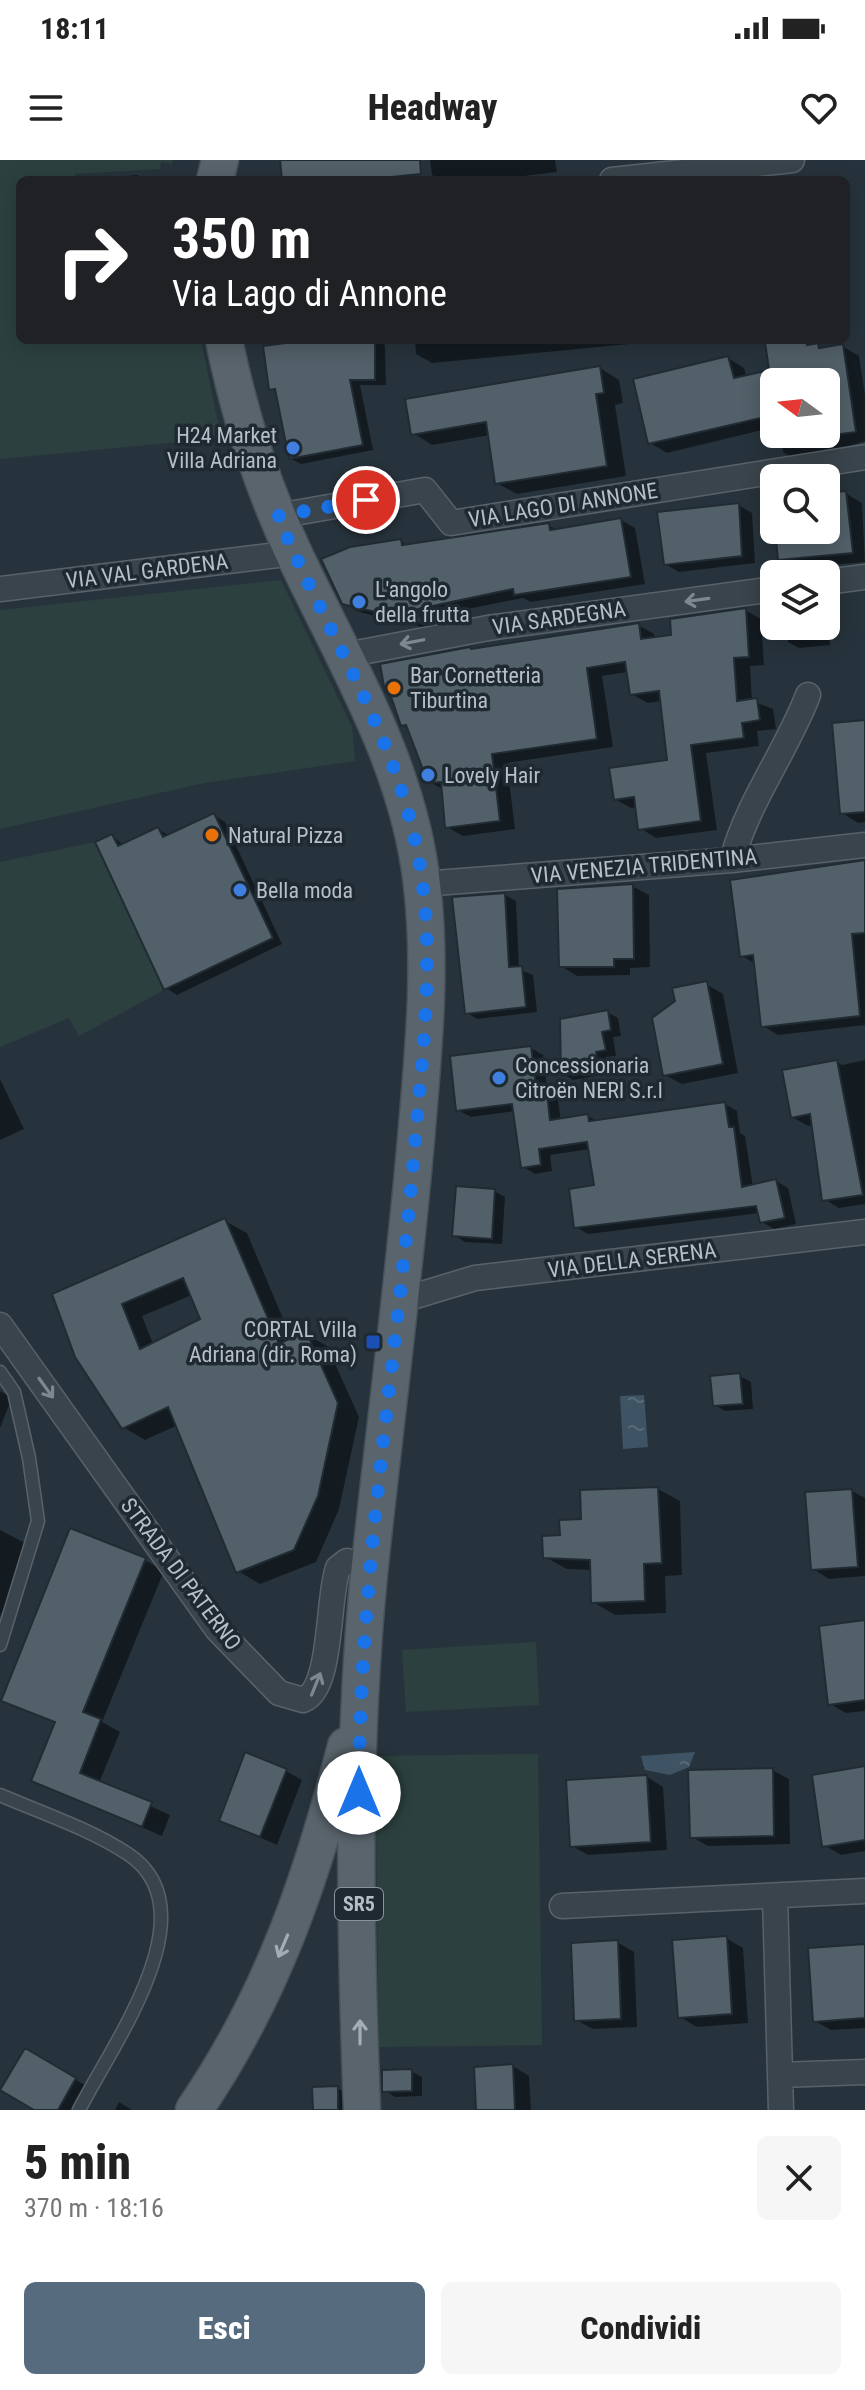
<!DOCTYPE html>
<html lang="it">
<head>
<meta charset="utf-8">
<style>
	body { margin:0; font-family:"Roboto Condensed",sans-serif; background:#f6f6f6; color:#222; height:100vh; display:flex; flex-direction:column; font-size:30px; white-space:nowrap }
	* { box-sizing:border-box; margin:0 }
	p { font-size:26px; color:#767676 }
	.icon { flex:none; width:44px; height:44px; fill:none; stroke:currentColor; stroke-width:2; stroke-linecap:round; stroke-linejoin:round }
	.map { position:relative; height:1950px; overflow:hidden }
	.details { display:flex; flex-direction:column; background:#fff; flex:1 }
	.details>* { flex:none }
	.banner { position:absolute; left:16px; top:16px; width:834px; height:168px; border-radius:12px; box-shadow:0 4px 20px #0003; background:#202124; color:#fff; overflow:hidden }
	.needle { width:52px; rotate:285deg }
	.tools { position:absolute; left:760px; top:208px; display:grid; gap:16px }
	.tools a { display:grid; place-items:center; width:80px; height:80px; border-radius:12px; background:#fff; box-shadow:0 4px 20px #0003; font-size:40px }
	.pin { position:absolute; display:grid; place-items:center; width:68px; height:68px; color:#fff; margin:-34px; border:4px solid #fff; border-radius:50%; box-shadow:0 2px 8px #0007 }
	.me { position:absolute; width:88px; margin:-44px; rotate:0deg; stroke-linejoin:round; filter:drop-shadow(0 0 6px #0008) }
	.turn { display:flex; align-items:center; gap:28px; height:168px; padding:0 24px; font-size:36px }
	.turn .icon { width:104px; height:104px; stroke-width:2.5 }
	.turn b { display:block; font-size:56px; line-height:68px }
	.round { display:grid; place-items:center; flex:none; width:84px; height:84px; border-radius:12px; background:#f6f6f6 }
	.summary { display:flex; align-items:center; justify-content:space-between; height:136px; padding:0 24px }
	h1 { font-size:48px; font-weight:800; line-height:60px }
	.button { display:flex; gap:16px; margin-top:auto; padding:16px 24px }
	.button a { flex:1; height:92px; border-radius:12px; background:#566b7e; color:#fff; font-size:32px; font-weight:800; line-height:92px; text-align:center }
	.button a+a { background:#f6f6f6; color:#222 }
	.status { display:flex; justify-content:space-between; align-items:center; height:56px; padding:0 40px; background:#fff; direction:ltr }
	.status svg { height:22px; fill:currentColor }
	header { display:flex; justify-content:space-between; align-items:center; height:104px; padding:0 24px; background:#fff; font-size:36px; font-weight:800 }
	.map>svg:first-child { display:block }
	.green { fill:#2c413f }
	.water { fill:url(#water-ripples) }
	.shadow { fill:#0007; fill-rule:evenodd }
	.building { fill:#526069; stroke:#212b33; stroke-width:2; fill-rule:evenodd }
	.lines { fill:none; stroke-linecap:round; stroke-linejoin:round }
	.lane-casing { stroke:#58626a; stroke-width:15 }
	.street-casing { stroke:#58626a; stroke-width:27 }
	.primary-casing { stroke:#465058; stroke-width:39 }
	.lane { stroke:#3a444c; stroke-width:12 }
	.street { stroke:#3a444c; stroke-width:24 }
	.primary { stroke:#59646c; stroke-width:36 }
	.oneway { stroke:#7e8890 }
	.oneway2 { stroke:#a3adb5 }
	.route { stroke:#1a73e8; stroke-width:14; stroke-dasharray:0 25.2 }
	.shop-dot { fill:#3f7fe0; stroke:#1f2931; stroke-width:3 }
	.food-dot { fill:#e8710a; stroke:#1f2931; stroke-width:3 }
	.transit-dot { fill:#1a4fb4; stroke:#1f2931; stroke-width:3 }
	.labels { text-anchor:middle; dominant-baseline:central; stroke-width:7; stroke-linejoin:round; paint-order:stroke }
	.shield { fill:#1f2931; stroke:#89929a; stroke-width:2 }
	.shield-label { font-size:20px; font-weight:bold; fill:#b6bfc7 }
	.poi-label { font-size:22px; fill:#b6bfc7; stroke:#1f2931; text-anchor:start }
	.street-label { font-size:22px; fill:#b6bfc7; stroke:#1f2931 }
</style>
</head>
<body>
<div class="status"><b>18:11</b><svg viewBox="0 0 49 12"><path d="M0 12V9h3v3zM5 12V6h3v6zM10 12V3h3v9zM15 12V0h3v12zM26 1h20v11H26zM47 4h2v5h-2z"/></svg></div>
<header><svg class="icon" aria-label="menu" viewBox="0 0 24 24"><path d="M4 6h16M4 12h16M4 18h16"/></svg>Headway<svg class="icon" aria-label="heart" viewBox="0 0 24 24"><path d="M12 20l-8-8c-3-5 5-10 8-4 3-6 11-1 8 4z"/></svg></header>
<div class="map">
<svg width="865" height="1950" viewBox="0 0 865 1950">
	<defs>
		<pattern id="water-ripples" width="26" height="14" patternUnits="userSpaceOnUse" patternTransform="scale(2)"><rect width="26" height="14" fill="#3e5363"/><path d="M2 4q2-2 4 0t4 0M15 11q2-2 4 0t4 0" fill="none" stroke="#586a78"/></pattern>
	</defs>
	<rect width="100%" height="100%" fill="#27333c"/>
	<path class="green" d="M0,0H173L172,4L161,2L160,9L75,14V20H20V180H201L221,278L0,299Z
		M281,420L352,567L355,601L204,623L0,669V450Z
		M95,682L164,830L79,876L69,858L0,887V702Z
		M536,1482L539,1545L406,1552L402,1490Z
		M538,1594L542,1885L379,1887L375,1596Z"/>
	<path class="water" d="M644,1235L648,1287L623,1289L620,1236Z
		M695,1592L689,1607L670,1615L645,1610L641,1596Z"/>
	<path class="shadow" d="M282,0H404L406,20H284Z
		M430,0H555L557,12L491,20H440L432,15Z
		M137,15L146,20H89Z
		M321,180H376L385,185L386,225H360L373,290L301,304L290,298L278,233L271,229Z
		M415,180H628L629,184L432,203L416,194Z
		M793,180H808L824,189L842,186L859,196L865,235V281L800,302L783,292L781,274H826V222H774V267L667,293L650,283L728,198L744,208L747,217L771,211Z
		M600,208L619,220L623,243L615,245L626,316L517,334L497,323L490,275L432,285L413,273Z
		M845,333L862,343L865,402L796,408L780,399L777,370H826V335Z
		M738,345L752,353L755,403L679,412L665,404Z
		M621,360L635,368L645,424L531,442L523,438L432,456L434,470L359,452L344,443L400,381L409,386L548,365L559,371Z
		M826,440L834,445L836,469L829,470L830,485L799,488L788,482V466H826Z
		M745,450L761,459L764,505L750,506L752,541L773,549L776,569L757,571L759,586L706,593L717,670L656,678L640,668L637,647L631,648L615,639L669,602L662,541L648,543L631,534L628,512L602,516L613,587L507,603L515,669L463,676L447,667L444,630L430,622L409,568L403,565L392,534L387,531L474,491L638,465L654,474L655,479L674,476Z
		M865,562V662L858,663L842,653Z
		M214,655L225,662L282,784L177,835L166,828L112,676L124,685L158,669L170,676Z
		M865,700V865L778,875L763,866L756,804L742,796Z
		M632,726L649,735L650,807L630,808V815L577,816L561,806Z
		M505,735L516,741L519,809L533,815L537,852L477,859L466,852Z
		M706,824L723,834L738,913L682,924L665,915Z
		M607,852L618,858L621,876L613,877L616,896L606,897L609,914L573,920L563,914Z
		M531,888L543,895L547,928L557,934L561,961L588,956L599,962L725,944L737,951L740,973L745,976L753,1027L776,1021L788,1028L796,1064L774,1069L762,1062L760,1053L588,1074L576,1067L597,1027L590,989L550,995L552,1011L535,1014L522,1006L515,951L471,957L458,950Z
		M865,900V1044L839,1048L824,1039L813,965L808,966L792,957L837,902L842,905Z
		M0,919L24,969L0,980Z
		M494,1031L505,1037L502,1084L465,1082L454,1075Z
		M225,1061L247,1073L292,1180L306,1174L327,1186L359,1257L339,1349L316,1402L260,1424L238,1411L178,1265L145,1280L123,1267L54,1135ZM192,1135L202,1160L153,1184L142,1156Z
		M740,1216L751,1222L753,1249L725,1251L715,1245Z
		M0,1231L12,1238L0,1268Z
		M658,1329L680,1341L682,1415L665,1416L666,1453L615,1455L593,1442L592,1410L567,1409L545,1397L562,1377L583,1361Z
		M852,1331L865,1338V1416L829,1419L813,1409Z
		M0,1370L31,1386L0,1457Z
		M145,1400L164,1411L102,1562L120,1572L99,1623L170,1655L162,1676L34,1620L57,1564L3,1540Z
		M865,1462V1551L846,1553L830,1544Z
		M865,1608V1691L841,1695L824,1685Z
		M772,1610L789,1619L790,1684L708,1686L692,1677Z
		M286,1611L302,1620L277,1685L221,1660Z
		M647,1617L663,1627L667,1690L588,1695L572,1686Z
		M726,1778L743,1788L748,1863L697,1867L680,1857Z
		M617,1782L634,1792L637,1867L593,1869L576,1860Z
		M865,1787V1868L831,1870L815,1861Z
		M26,1891L85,1925L70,1950H41Z
		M513,1906L529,1916L531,1950H478Z
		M411,1911L422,1917V1936L395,1937L384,1930Z
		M337,1928L348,1934L349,1950H315Z
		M119,1942L124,1945L132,1950H115Z"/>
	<path class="building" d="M280,0H420L421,14L362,20H282Z
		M307,180H375V220H350L363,285L289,299L275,229L269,230L263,186Z
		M780,180H806L807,185L818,183L819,188L843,184L856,272L826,276V222H774V255L648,284L633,219L728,196L734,218L769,210L765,182Z
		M600,206L604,233L596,234L607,306L495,324L486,262L411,275L405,239Z
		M846,331L853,393L778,400L775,370H826V333Z
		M739,343L742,396L664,405L657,352Z
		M621,358L631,417L514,435L513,429L418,449L421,463L342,444L321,399L350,387L401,379L402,385L549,363L550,370Z
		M746,448L749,497L734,498L737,541L757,538L760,560L742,563L744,578L691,585L701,661L638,670L634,637L614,640L609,608L667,600L659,531L630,535L625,502L587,508L597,579L492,594L500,661L445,668L441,622L428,623L406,565L401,566L389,531L385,532L380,504L470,487L471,489L639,463L641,479L671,475L670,459Z
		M865,560V652L840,654L832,563Z
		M214,653L273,778L164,830L95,682L112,674L118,686L158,667L163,677Z
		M865,700V773L852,774L860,856L761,867L753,795L740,797L730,720Z
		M633,724L634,799H614V807H559L557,729Z
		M505,733L509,807L522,806L526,847L465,854L452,737Z
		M707,821L723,904L663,916L652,858L675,841L672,828Z
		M608,850L611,870L602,872L606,890L596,892L599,908L561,915L560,859Z
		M531,886L536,926L546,925L550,960L588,954L589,961L725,942L729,967H734L742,1027L776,1019L785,1058L760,1063L756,1046L574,1068L569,1029L594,1025L587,982L539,989L541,1005L521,1008L512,944L456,951L450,896Z
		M837,900L863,1035L822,1041L810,954L791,958L782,910Z
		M456,1026L495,1029L492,1079L452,1076Z
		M225,1058L279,1184L306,1171L338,1243L318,1336L294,1390L236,1413L168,1247L122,1269L75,1197L52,1134ZM183,1118L200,1159L140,1189L122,1144Z
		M740,1213L743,1244L713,1246L710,1216Z
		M658,1327L662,1403L644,1404L645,1441L591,1443L590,1400L543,1398L542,1376L560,1375L559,1360L581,1359L580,1330Z
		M852,1329L858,1407L811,1410L805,1332Z
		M70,1368L146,1398L83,1552L101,1559L80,1613L152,1642L142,1667L31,1621L55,1562L1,1541Z
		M865,1460V1540L828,1545L819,1466Z
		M245,1592L287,1609L260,1677L219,1661Z
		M865,1606V1680L822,1687L812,1615Z
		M773,1608L774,1676L690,1678L688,1610Z
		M647,1615L651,1682L570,1687L566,1620Z
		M727,1776L732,1854L678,1858L672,1780Z
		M618,1780L621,1859L574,1861L571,1783Z
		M865,1784V1858L813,1862L808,1788Z
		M25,1888L76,1918L58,1950H34L0,1930Z
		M513,1904L515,1950H476L474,1907Z
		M412,1909V1931L382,1932V1910Z
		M338,1926V1950H313L312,1927Z"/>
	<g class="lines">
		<g class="lane-casing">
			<path id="lane" d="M0,1212L14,1232L29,1298L38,1361L0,1485
				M0,1635C42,1653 90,1669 128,1694C213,1750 111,1886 79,1950"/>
		</g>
		<g class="street-casing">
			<path id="street" d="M612,20L792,0
				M278,356L425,330L451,363L865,297
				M826,422L865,417
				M0,429L294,393
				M346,495L488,468L774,429
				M732,700C748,641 786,592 808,535
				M422,724L732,700L865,685
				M402,1140L475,1118L865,1072
				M0,1165L217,1469L279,1533L303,1540C333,1529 327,1437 338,1408L347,1401L370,1405
				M775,1736L781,1950
				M562,1746L865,1731
				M780,1915L865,1912"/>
		</g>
		<g class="primary-casing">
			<path id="primary" d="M215,20L220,0
				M224,180C239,254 263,328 295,396C345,502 409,605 422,725C432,810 423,895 416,979C404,1118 386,1257 371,1395C351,1579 355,1766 362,1950
				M194,1950C272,1836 312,1718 346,1586"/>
		</g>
		<use href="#lane" class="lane"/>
		<use href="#street" class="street"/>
		<use href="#primary" class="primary"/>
	</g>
	<defs><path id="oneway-shaft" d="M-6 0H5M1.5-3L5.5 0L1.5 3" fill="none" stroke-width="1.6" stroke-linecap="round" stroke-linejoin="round" transform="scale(2)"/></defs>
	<g class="oneway">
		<use href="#oneway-shaft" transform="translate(697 440) rotate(172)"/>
		<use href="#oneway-shaft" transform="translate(412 482) rotate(169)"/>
		<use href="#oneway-shaft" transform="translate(46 1228) rotate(54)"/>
		<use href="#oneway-shaft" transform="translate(316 1524) rotate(-68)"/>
	</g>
	<g class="oneway2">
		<use href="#oneway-shaft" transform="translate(283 1786) rotate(113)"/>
		<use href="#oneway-shaft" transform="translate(360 1872) rotate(-90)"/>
	</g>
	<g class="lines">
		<path class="route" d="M359,1633C359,1416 397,1201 415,984C423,883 438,777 414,676C388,562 322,463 278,356L366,340"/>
	</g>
	<g class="shop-dot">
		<circle cx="293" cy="288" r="8"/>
		<circle cx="359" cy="442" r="8"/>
		<circle cx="428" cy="615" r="8"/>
		<circle cx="240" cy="730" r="8"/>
		<circle cx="499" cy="918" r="8"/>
	</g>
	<g class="food-dot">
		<circle cx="394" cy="528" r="8"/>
		<circle cx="212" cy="675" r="8"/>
	</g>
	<rect class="transit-dot" x="365" y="1174" width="16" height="16" rx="4"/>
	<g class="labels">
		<rect class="shield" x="335" y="1728" width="48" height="32" rx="6"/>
		<g class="shield-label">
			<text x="359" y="1744">SR5</text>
		</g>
		<g class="poi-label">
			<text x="277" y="275" text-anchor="end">H24 Market<tspan x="277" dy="25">Villa Adriana</tspan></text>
			<text x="375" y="429">L'angolo<tspan x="375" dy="25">della frutta</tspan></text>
			<text x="410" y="515">Bar Cornetteria<tspan x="410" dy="25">Tiburtina</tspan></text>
			<text x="444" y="615">Lovely Hair</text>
			<text x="228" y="675">Natural Pizza</text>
			<text x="256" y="730">Bella moda</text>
			<text x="515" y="905">Concessionaria<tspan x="515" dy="25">Citroën NERI S.r.l</tspan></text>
			<text x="357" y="1169" text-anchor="end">CORTAL Villa<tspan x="357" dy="25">Adriana (dir. Roma)</tspan></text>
		</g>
		<g class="street-label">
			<text transform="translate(563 345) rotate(-9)">VIA LAGO DI ANNONE</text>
			<text transform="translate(147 411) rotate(-7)">VIA VAL GARDENA</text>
			<text transform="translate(559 458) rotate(-8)">VIA SARDEGNA</text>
			<text transform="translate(644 706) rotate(-5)">VIA VENEZIA TRIDENTINA</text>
			<text transform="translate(632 1100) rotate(-7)">VIA DELLA SERENA</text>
			<text transform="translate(181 1414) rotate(53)">STRADA DI PATERNO</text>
		</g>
	</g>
</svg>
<div class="tools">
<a><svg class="needle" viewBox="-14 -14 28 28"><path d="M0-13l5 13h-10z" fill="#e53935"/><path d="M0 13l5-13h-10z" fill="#767676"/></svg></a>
<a><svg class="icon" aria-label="search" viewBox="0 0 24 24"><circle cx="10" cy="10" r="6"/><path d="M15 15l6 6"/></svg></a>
<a><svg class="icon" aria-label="layers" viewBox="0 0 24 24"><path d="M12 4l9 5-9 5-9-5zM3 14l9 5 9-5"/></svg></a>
</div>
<div class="pin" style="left:366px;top:340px;background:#d93025"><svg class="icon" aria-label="arrive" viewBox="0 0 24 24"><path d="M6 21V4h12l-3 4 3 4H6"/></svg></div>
<svg class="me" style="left:359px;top:1633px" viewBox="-20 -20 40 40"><circle r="19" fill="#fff"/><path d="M0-13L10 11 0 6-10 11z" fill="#1a73e8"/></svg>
<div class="banner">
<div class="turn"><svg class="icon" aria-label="right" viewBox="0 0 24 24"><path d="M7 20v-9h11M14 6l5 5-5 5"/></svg><div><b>350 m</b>Via Lago di Annone</div></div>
</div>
</div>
<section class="details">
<div class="summary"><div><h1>5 min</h1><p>370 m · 18:16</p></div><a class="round"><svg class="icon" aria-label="close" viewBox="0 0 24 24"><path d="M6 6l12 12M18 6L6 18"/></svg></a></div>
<div class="button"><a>Esci</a><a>Condividi</a></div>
</section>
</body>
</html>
